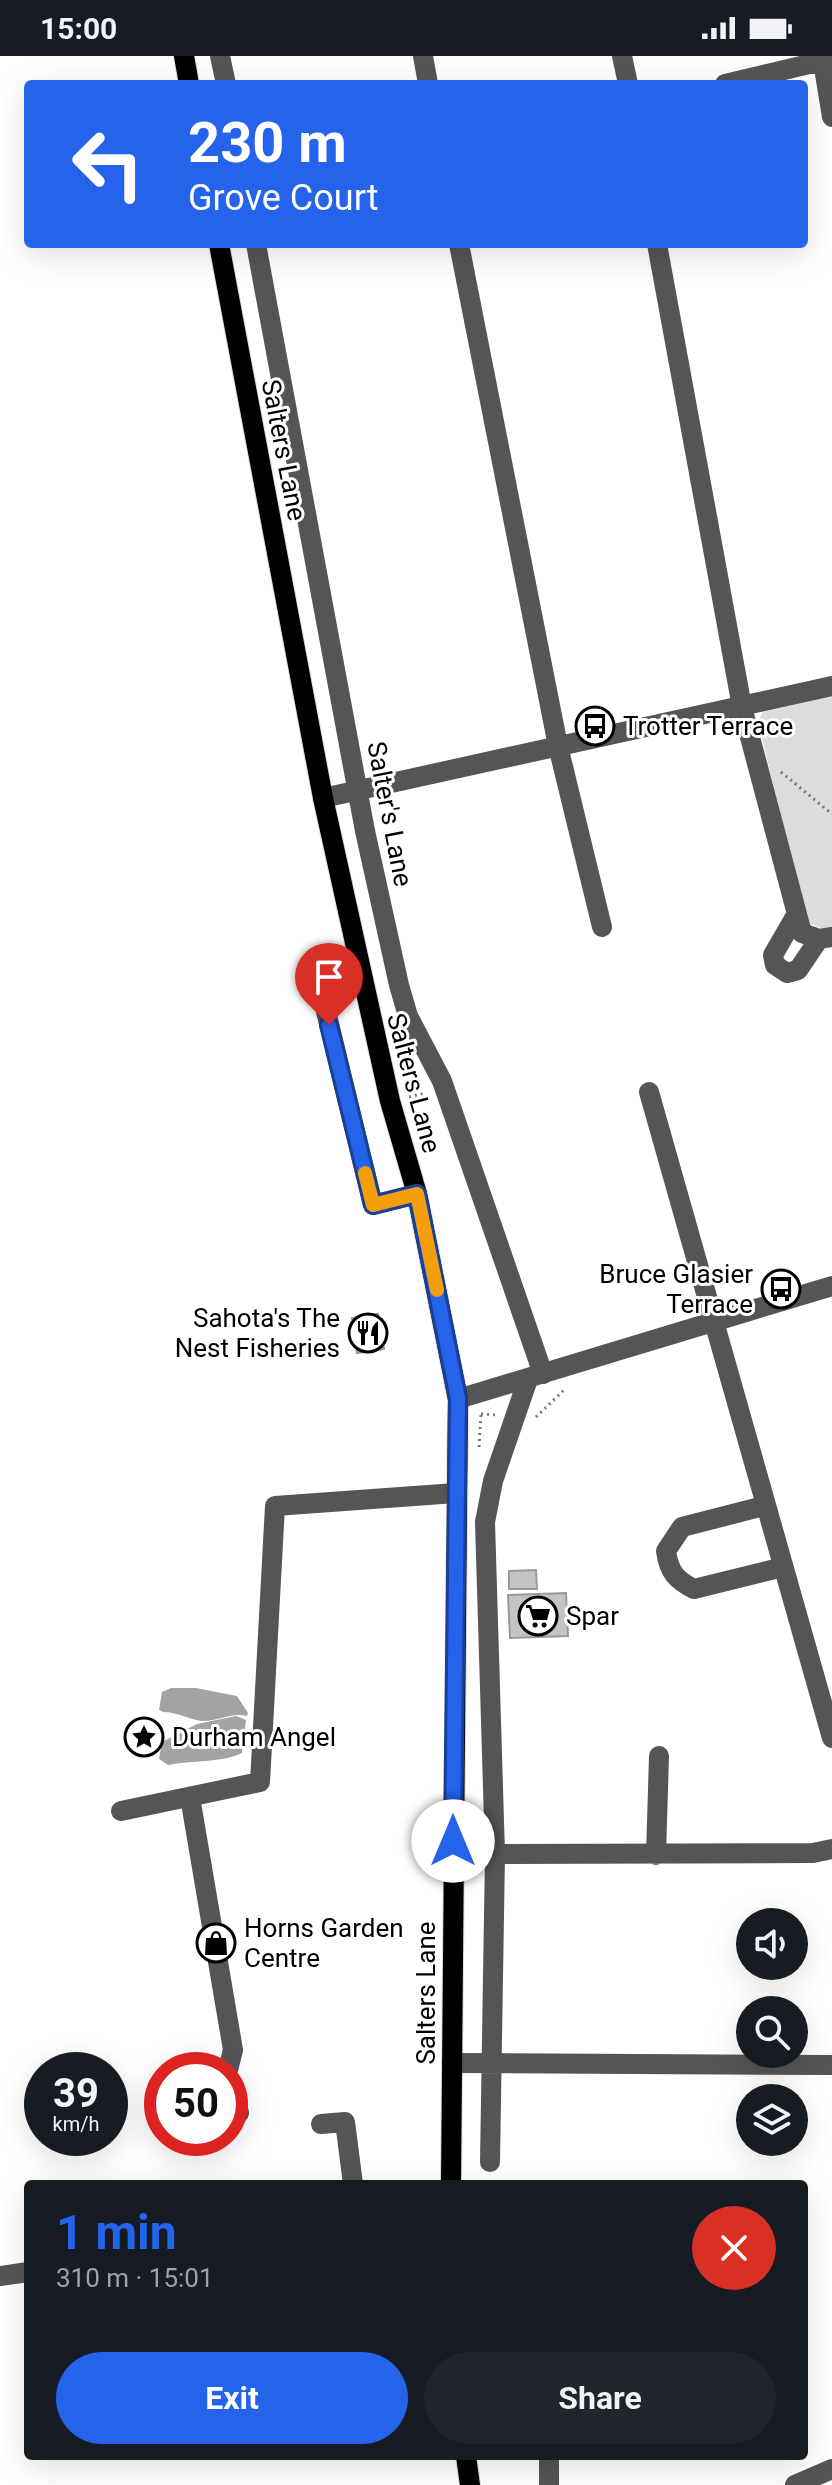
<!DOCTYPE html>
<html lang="en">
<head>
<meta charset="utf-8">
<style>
	body { margin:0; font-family:Roboto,sans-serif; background:#20242c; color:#f1f3f6; height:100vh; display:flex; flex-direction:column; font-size:30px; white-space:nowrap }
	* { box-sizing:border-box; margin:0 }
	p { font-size:26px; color:#9ea1a6 }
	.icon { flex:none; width:44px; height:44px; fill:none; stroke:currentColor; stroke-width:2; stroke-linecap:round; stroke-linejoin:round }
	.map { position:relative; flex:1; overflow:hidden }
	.details { position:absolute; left:24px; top:2124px; width:784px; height:280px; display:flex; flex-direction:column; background:#171b24; border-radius:8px; box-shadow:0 8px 32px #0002 }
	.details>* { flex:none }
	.top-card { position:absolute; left:24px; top:24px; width:784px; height:168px; border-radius:8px; box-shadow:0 8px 32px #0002; background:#2563eb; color:#fff; overflow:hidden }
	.controls { position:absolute; left:736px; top:1852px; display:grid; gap:16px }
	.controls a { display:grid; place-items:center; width:72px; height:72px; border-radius:50%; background:#171b24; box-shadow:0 8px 32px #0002; font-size:40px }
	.speed { position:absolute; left:24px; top:1996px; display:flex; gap:16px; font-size:40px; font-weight:700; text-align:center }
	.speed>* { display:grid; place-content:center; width:104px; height:104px; border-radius:50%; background:#171b24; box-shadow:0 8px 32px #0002; line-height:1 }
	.speed small { font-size:20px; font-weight:400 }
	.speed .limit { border:12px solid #d22; background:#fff; color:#111 }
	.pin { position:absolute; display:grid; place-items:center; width:68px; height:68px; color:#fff; margin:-82px -34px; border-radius:50% 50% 50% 0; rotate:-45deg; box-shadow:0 0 8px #0007 }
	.pin .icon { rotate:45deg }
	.me { position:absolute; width:88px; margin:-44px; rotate:0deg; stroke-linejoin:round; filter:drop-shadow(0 0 6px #0008) }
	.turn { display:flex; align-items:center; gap:28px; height:168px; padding:0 32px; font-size:36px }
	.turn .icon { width:104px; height:104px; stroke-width:2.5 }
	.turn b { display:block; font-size:56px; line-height:68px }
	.round { display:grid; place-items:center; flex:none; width:84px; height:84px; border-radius:42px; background:#20242c }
	.summary { display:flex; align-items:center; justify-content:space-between; height:136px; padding:0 32px }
	h1 { font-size:48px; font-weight:700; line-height:60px; color:#2563eb }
	.cta { display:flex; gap:16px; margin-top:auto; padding:16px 32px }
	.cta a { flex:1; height:92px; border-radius:48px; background:#2563eb; color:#fff; font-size:32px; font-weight:700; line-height:92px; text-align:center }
	.cta a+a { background:#20242c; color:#f1f3f6 }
	.status { display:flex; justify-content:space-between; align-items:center; height:56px; padding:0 40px; background:#171b24; direction:ltr }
	.status svg { height:22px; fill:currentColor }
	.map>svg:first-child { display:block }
	.green { fill:#dcdcdc }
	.water { fill:#a3a3a3 }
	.building { fill:#c4c4c4; stroke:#999; stroke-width:2 }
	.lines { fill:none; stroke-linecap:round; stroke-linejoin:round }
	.major-casing { stroke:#dbdbdb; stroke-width:22 }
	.path { stroke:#777; stroke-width:3; stroke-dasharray:2 4; stroke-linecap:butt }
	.minor { stroke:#555; stroke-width:20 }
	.major { stroke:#000; stroke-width:20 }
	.route-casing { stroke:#184099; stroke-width:20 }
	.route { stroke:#2563eb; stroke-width:14 }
	.slow { stroke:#f59e0b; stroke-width:14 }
	.labels { text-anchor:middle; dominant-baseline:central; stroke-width:6; stroke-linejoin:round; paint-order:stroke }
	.street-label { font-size:26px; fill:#000; stroke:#fff }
	.poi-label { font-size:26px; fill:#000; stroke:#fff; text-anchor:start }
</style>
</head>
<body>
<div class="status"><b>15:00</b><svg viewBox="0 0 49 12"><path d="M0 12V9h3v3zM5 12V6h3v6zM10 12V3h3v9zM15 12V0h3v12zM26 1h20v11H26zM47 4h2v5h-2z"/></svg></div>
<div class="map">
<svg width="832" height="2429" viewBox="0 0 832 2429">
	<rect width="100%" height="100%" fill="#fff"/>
	<path class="green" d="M832,640V871L823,873L806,866L758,665L763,656Z"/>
	<path class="water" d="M171,1632H196L237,1640L248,1657L247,1660C230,1656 218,1666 201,1665C188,1663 177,1656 163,1656L159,1654L162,1636Z
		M236,1660L246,1664L242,1697C222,1707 191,1704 168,1709L159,1703L162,1686L197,1668Z"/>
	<path class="building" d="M378,1258L384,1293L357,1297L352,1262Z
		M536,1514L537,1533H509V1515Z
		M566,1537L568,1580L510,1582L508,1539Z"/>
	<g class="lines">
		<g class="major-casing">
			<path id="major" d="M184,0L189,28
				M219,188L323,742L390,1045L417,1138L458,1343L451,2128
				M466,2400L470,2429"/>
		</g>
		<path class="path" d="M781,716L832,758
			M409,1041L425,1037
			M481,1358L497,1359
			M536,1361L565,1333
			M479,1391L481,1358"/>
		<path class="minor" d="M220,0L226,28
			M423,0L428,28
			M622,0L628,28
			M822,0L832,61
			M725,28L822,5
			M256,188L365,775L399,929L408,960L442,1025L543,1318
			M459,188L558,690L602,871
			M657,188L742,651L802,877L819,883L832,881
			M323,742L832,630
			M795,861L773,899L775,909L787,917L798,914L819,883
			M361,921L346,934L322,939L373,1149L417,1138
			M649,1036L832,1682
			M458,1343L832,1230
			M764,1450L682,1471L666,1495C669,1516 676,1524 694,1533L783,1511
			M190,1741L233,1994L228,2014
			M121,1755L260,1726L275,1450L456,1437
			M495,1798L813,1797L832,1793
			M656,1799L659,1700
			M452,2007L832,2009
			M230,2024L239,2057
			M321,2068L345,2066L353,2128
			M490,2106L495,1798L485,1466L493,1425L528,1323
			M0,2220L28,2216
			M549,2400V2429
			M795,2429L832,2413"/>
		<use href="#major" class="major"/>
	</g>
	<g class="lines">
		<g class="route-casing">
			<path id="route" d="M329,969L373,1149L417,1138L458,1343L453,1785"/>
		</g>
		<use href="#route" class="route"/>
		<path class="slow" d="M365,1117L373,1149L417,1138L437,1234"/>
	</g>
	<defs>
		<g id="bus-ring" transform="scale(2)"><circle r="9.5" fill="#fff" stroke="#000" stroke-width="1.5"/><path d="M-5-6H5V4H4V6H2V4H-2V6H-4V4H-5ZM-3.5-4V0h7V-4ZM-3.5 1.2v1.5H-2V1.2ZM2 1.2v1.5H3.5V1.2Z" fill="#000"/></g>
		<g id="restaurant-ring" transform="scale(2)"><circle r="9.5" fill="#fff" stroke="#000" stroke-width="1.5"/><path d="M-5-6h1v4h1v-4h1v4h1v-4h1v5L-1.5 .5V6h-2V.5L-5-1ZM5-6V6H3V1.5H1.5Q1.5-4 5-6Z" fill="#000"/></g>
		<g id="supermarket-ring" transform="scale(2)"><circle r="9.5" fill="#fff" stroke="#000" stroke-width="1.5"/><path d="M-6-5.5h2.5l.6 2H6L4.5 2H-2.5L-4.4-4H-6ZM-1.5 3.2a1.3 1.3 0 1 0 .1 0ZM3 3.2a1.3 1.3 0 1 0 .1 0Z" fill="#000"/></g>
		<g id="sight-ring" transform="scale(2)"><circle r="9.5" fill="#fff" stroke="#000" stroke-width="1.5"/><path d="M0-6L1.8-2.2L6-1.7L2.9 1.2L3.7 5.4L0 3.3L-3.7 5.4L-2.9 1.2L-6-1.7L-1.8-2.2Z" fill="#000"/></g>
		<g id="shop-ring" transform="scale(2)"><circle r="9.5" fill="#fff" stroke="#000" stroke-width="1.5"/><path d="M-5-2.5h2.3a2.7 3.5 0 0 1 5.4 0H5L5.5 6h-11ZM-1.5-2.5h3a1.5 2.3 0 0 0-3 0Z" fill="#000"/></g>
	</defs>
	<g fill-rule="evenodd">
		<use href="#bus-ring" x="595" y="670"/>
		<use href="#bus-ring" x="781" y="1233"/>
		<use href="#restaurant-ring" x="368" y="1277"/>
		<use href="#supermarket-ring" x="538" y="1560"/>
		<use href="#sight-ring" x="144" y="1681"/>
		<use href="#shop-ring" x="216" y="1887"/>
	</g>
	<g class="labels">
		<g class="street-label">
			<text transform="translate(284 394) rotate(79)">Salters Lane</text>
			<text transform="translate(390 758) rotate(79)">Salter's Lane</text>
			<text transform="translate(414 1027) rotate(75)">Salters Lane</text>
			<text transform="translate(426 1937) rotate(-90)">Salters Lane</text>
		</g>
		<g class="poi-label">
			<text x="623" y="670">Trotter Terrace</text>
			<text x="753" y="1218" text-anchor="end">Bruce Glasier<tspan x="753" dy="30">Terrace</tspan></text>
			<text x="340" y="1262" text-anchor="end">Sahota's The<tspan x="340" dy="30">Nest Fisheries</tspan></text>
			<text x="566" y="1560">Spar</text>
			<text x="172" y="1681">Durham Angel</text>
			<text x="244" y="1872">Horns Garden<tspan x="244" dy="30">Centre</tspan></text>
		</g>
	</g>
</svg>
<div class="controls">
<a><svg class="icon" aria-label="sound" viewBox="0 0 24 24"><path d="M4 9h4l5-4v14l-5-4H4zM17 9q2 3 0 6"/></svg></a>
<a><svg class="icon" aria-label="search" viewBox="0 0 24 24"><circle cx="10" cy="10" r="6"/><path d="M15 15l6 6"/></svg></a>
<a><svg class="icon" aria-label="layers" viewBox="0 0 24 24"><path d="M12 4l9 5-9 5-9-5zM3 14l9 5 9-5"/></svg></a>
</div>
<div class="speed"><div>39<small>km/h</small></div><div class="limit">50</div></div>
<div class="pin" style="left:329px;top:969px;background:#d93025"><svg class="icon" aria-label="arrive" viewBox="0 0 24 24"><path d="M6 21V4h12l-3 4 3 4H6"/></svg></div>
<svg class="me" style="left:453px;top:1785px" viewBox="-20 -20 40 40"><circle r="19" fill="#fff"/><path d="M0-13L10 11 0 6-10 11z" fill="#2563eb"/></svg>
<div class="top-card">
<div class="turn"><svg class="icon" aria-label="left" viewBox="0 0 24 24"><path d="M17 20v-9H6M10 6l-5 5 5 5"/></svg><div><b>230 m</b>Grove Court</div></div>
</div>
<section class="details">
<div class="summary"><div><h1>1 min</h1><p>310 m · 15:01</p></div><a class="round" style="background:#d93025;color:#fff"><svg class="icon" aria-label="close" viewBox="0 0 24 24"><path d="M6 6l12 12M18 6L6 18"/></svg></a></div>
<div class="cta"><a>Exit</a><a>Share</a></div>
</section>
</div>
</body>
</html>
